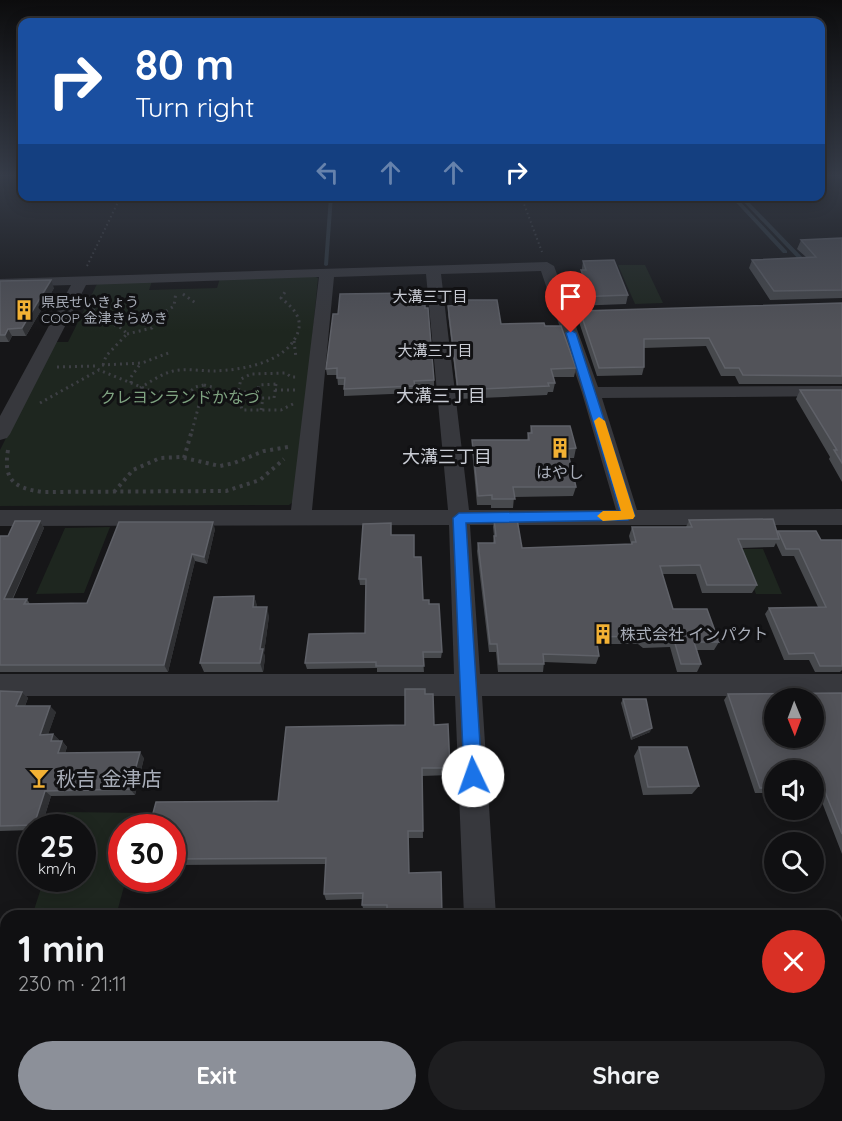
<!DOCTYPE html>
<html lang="en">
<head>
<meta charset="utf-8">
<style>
	body { margin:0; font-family:Quicksand,"Noto Sans JP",sans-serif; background:#1e1e20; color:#f1f3f6; height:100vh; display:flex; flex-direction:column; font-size:22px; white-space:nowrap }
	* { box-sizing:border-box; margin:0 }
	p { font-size:20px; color:#9c9d9f }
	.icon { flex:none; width:33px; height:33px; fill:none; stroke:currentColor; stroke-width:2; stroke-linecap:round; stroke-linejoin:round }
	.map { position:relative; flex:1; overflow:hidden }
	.side { position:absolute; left:0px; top:910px; width:843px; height:212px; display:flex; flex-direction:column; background:#101012; border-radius:18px 18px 0 0; box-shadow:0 3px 15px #0003,0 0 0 2px #303032 }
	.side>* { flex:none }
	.banner { position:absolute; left:18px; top:18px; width:807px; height:183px; border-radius:12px; box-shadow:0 3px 15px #0003,0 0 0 2px #303032; background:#1a4fa0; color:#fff; overflow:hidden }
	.needle { width:39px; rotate:179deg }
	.controls { position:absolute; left:764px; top:688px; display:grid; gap:12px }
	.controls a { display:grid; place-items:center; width:60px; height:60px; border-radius:50%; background:#101012; box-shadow:0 3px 15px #0003,0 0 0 2px #303032; font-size:30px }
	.speed { position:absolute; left:18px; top:814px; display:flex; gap:12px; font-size:30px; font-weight:700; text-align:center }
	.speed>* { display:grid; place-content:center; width:78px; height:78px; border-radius:50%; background:#101012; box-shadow:0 3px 15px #0003,0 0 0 2px #303032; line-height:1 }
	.speed small { font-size:15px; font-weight:400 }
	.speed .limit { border:9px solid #d22; background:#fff; color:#111 }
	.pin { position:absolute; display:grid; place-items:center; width:51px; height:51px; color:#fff; margin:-62px -26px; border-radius:50% 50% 50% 0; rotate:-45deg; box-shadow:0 0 6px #0007 }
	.pin .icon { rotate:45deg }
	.me { position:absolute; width:66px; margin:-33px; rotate:357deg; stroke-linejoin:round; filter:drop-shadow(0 0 4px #0008) }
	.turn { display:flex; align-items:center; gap:21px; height:126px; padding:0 18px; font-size:27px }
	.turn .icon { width:78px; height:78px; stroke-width:2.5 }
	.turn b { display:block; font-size:42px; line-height:51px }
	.lanes { display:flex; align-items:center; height:57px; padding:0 18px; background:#0003; justify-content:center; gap:30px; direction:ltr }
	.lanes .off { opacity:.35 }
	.round { display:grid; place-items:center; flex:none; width:63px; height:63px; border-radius:32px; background:#1e1e20 }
	.overview { display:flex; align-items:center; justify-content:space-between; height:102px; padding:0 18px }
	h1 { font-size:36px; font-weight:700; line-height:45px }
	.primary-button { display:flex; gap:12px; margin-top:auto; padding:12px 18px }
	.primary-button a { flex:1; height:69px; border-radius:36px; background:#8c9099; color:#fff; font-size:24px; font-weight:700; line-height:69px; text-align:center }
	.primary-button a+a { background:#1e1e20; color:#f1f3f6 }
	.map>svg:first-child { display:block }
	.green { fill:#1e261f }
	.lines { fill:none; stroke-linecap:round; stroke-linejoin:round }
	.stream { fill:#2c353c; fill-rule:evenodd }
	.path-far3 { stroke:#3d3f44; stroke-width:2; stroke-dasharray:1.5 3; stroke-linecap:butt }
	.path-far2 { stroke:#3d3f44; stroke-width:3; stroke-dasharray:2 4; stroke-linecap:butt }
	.path-far1 { stroke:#3d3f44; stroke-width:4; stroke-dasharray:3 4.5; stroke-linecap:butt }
	.path { stroke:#3d3f44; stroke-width:5; stroke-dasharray:4.5 7; stroke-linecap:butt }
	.minor { fill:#37383d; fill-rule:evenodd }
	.secondary { fill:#45474d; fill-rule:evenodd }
	.wall { fill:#47494d }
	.shaded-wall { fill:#2f3033 }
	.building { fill:#525359; stroke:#5f6168; stroke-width:1.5; fill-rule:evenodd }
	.route { fill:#1a73e8; stroke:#114b97; stroke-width:1.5 }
	.slow { fill:#f59e0b }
	.labels { text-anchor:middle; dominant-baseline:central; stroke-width:6; stroke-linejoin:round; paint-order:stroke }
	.far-poi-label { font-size:14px; fill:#a8adb8; stroke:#111113; text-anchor:start }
	.far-neighbourhood-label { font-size:15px; fill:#c9ccd4; stroke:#111113 }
	.park-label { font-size:16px; fill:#7fa381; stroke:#111113 }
	.poi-label { font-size:16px; fill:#a8adb8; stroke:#111113 }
	.neighbourhood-label { font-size:18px; fill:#c9ccd4; stroke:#111113 }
	.near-poi-label { font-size:20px; fill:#a8adb8; stroke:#111113; text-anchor:start }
</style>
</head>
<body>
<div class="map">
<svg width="842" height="1121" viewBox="0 0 842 1121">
	<rect width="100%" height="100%" fill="#161618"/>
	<path class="green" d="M618,265H645L663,303L635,304Z
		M313,276L318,278L297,499L289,505L0,506V450L54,342H68L98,282L152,281L149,290L217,288L220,278Z
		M110,527L84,593L36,594L65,528Z
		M739,549H763L782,594H756Z
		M66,812L144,813L140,828H122V879H126L116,916H32L44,879H82V828H61Z"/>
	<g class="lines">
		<path class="stream" d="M837,174H841L842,177Z
			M329,196H333L328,265L326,266L324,265Z
			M730,196H735L787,251V253H783Z
			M738,196H743L807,262V264H803Z"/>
		<path class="path-far3" d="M835,174L842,179
			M521,196L542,252
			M87,266L121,196"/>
		<path class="path-far2" d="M183,294L197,304
			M127,334L152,328L159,316L174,306L176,292
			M294,341L296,358
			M102,365L142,363L171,352
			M103,365L106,356L127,334C118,322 102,323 92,313L96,303L106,298
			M57,367L95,366L99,370L153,392L189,393
			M131,383V377L141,363
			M276,384L274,398H256L259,385Z
			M204,385L212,387L214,392C208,400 200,401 191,398L189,393L195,387Z
			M140,388C150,382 161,374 173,371C186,368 201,371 214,371C242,370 287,363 298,332C303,317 292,307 281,298L285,292L283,291
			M275,390H295
			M214,392H257
			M40,403L99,370
			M293,404L281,410H242L241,406L235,405L241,379L251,374L286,373L291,377H297
			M261,410L263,398
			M192,431L200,401"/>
		<path class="path-far1" d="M8,450C3,480 14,488 42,492L226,491L260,480L284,459
			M184,458L192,430
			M114,492L133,470L160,458L180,457L220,466L234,463L264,451L288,447"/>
		<path class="path" d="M0,970H6
			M837,970H842
			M0,1060H6
			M837,1060H842"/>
		<path class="minor" d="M547,262L554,266L598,387L842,386V396L602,398L637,510L842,509V525H470L480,674H842V696H482L496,916H464L455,696H0V674H454L449,525L0,526V510H291L319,277L86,285L10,434L7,438L0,440V416L71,285L0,287V279ZM541,271L582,393L616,510H469L441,274ZM426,274L448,510H312L334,277Z
			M472,1116H510V1121H472Z"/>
		<path class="secondary" d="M837,991H842V1039H837Z
			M0,992H6V1040H0Z"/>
	</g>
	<path class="wall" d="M842,238V298L770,300L749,268L752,260L806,257L797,249L801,240Z
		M583,261L628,295L626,304L574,306L568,284L569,275H581Z
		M0,281L54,288L26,336H12L9,342H0Z
		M464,300L501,324L545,326L576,368L574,377H553L555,383L553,392H548L547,395L458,399L448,314V306L464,305Z
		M842,303V384H739L735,376H721L706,346L644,348V367L642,375L597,376L578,319L580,311Z
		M411,304L434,380V387L415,388V393L344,396V385H338L337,375H327L326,369L338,314Z
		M800,390H842V482L829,459L830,457L796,399Z
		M531,426L576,448L574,458H569L576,487L573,496L514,497L513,508H491V505H477L472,450V440H527L528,433H530Z
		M494,519L522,548L631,544L629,536L632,527H686L689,520L777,533L778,531L821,540H842V670L840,672H815L809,660H784L765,614L769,608L818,607L794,556H782L776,543L774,547L741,548L757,585L752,593H702L696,574H662L673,609L719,642L714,650H697L701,664L697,672H677L670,647L643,648L638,644H597L599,656L596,664L544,662L543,672H498L496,652H489L477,551L478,543H493L494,536L493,527Z
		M40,521L44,528L13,599H27L30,604L87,603L215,529L207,564L195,561L168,672H0V536H8Z
		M392,535L414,557L423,600L429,604L442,652L441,658H423L424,672H377V668L307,669L305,663L365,633L366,585H360L359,579Z
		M254,596L257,607L269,616L264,653L265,658L263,672H204L200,663Z
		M0,691L22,692L28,698L25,706L56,712L48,734H53L59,740L58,741H62L67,747L65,753L144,758L135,795L51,796L41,828H32V830L0,831Z
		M842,693V854L818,792H813V771H774V793H755L724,700L728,694Z
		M425,694L434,725L450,768V775L422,776L423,838H409L387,910L364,911L362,905L363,899L326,900L324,894L326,864L172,865V828L278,801L405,725Z
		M623,699L650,732L631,740L621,703Z
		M639,747L699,786L692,794L643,795L634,756Z
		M551,1116H623L624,1121H551Z"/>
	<path class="shaded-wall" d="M51,280L54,288L26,336L22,328Z
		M8,329L12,336L9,342L5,335Z
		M40,521L44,528L9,606L4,599Z
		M213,522L215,529L207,564L204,557Z
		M192,554L195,561L168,672L164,665Z
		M254,596L257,605L255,616L253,607Z
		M267,607L269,616L264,653L265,658L263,672L260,663V649Z
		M22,692L28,698L22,713L16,706Z
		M50,706L56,712L46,741L40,735Z
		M652,728L650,732L631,740L633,736Z
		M53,734L59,740L56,747L51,741Z
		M62,741L67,747L63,759L58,753Z
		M140,752L144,758L135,795L130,789Z
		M45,791L51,796L41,828H38L34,825Z"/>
	<path class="building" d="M842,238V290L774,291L752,260L816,257L801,240Z
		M614,260L628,295L576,297L569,275H583L581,270H586L583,261Z
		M51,280L22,328L8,329L5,335H0V281Z
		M411,293V304H425V308H428L434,380L414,381L415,386L344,389L345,378H337V368L326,369L333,314H338L340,294Z
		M464,300H497L501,324L544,323L545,326H561L576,368L551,369L555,383H548L549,386L458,390L448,306L464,305Z
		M842,303V376L743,375L739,368H725L709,338L644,339V367L599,368L580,311Z
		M800,390H842V463L834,450H837Z
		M531,426H570L576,448L567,449L576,487H513L515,499H492V495L478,496L472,440H529L528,433H532Z
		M494,519H517L522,548L632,544V542H636L632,527H692L689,520L773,519L779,539H738L757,585H707L700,565L660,566L673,609H707L719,642H694L701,664H681L674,640H646L642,636L596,637L599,656L543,654L544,664H499L497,644H490L478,543H495L494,536H496Z
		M15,521H40L4,599H27L24,604L87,603L119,522H213L204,557L192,554L164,665H0V536H8Z
		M391,523V535H414V557H421L423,600H429V604H439L442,652H423L424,666H376V662L305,663L309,634L365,633L366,579H359L363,524Z
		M778,531H816L821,540H842V666H820L814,653L789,654L769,608L826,607L799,549H786Z
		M254,596L253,607H267L260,649H263L260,663H200L214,597Z
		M405,689H425V694H433L434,725L448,724L450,768H422L423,831H408L409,873L441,872L442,916H387V905H362L363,893L324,894L326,858L172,859V828H149L156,802L278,801L286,727L405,725Z
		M0,691L22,692L16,706H50L40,735L53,734L51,741H62L58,753L140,752L130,789L45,791L34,825L0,826Z
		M842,693V834L823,787H813V771H774V788H760L728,694ZM774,699H813V738H774Z
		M623,699H646L652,728L633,736Z
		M639,747H687L699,786L648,787Z
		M263,1116H439L436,1121H262Z
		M554,1116H623L624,1121H554Z"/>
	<linearGradient id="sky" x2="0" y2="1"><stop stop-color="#0c0c0d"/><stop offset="0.53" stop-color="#363c48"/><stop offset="1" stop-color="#363c48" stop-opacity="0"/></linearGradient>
	<rect width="842" height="331" fill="url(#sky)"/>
	<path class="route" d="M571,330L576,333L635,516L628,520L466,523L482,776L479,782L473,785L467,782L464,776L453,518L459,513L620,511L566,333Z"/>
	<path class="slow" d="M599,417L605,421L635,516L633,519L603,521L597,516L603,511H621L594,421Z"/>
	<defs>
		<g id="building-bare" transform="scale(1.62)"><path d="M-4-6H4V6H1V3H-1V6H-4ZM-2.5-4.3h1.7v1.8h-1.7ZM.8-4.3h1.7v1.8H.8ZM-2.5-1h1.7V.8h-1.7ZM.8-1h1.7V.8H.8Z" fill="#f2b134" stroke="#111113" stroke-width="2.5" paint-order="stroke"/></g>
		<g id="bar-bare" transform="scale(1.62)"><path d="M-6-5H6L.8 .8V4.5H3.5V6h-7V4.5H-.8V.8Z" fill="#f2b134" stroke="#111113" stroke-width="2.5" paint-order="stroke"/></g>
	</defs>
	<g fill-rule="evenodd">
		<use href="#building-bare" x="24" y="310"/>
		<use href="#building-bare" x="560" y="448"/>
		<use href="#building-bare" x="603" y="634"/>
		<use href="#bar-bare" x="39" y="778"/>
	</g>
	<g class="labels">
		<g class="far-poi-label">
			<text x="41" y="302">県民せいきょう<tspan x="41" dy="16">COOP 金津きらめき</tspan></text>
		</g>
		<g class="far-neighbourhood-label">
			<text x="430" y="296">大溝三丁目</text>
			<text x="435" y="350">大溝三丁目</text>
		</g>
		<g class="park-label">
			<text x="180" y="397">クレヨンランドかなづ</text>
		</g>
		<g class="poi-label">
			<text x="560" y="472">はやし</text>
			<text x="620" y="634" text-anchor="start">株式会社 インパクト</text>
		</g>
		<g class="neighbourhood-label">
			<text x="441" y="395">大溝三丁目</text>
			<text x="447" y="456">大溝三丁目</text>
		</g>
		<g class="near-poi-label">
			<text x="56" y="778">秋吉 金津店</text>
		</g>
	</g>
</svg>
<div class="controls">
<a><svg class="needle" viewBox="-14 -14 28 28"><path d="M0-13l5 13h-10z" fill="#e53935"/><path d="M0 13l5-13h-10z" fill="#9c9d9f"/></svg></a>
<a><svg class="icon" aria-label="sound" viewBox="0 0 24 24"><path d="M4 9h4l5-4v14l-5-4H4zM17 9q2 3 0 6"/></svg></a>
<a><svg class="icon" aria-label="search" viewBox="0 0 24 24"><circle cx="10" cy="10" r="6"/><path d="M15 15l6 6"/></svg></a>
</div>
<div class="speed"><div>25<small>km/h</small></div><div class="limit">30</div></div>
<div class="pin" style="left:571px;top:333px;background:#d93025"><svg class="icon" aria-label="arrive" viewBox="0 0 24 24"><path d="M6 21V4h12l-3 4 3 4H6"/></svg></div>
<svg class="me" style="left:473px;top:776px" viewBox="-20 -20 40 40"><circle r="19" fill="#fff"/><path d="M0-13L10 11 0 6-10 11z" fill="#1a73e8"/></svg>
<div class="banner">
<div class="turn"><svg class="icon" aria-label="right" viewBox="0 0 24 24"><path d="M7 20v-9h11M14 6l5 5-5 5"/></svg><div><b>80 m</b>Turn right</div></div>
<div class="lanes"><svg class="icon off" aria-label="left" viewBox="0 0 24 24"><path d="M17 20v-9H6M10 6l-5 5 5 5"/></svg><svg class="icon off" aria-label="ahead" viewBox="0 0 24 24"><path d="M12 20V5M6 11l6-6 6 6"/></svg><svg class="icon off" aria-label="ahead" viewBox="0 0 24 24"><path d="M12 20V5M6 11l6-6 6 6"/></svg><svg class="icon" aria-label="right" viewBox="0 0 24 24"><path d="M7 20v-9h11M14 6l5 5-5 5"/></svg></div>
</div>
<section class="side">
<div class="overview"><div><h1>1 min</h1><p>230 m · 21:11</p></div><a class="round" style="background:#d93025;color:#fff"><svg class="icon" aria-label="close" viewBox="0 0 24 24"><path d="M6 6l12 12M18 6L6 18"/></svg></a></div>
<div class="primary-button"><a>Exit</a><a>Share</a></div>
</section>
</div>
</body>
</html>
